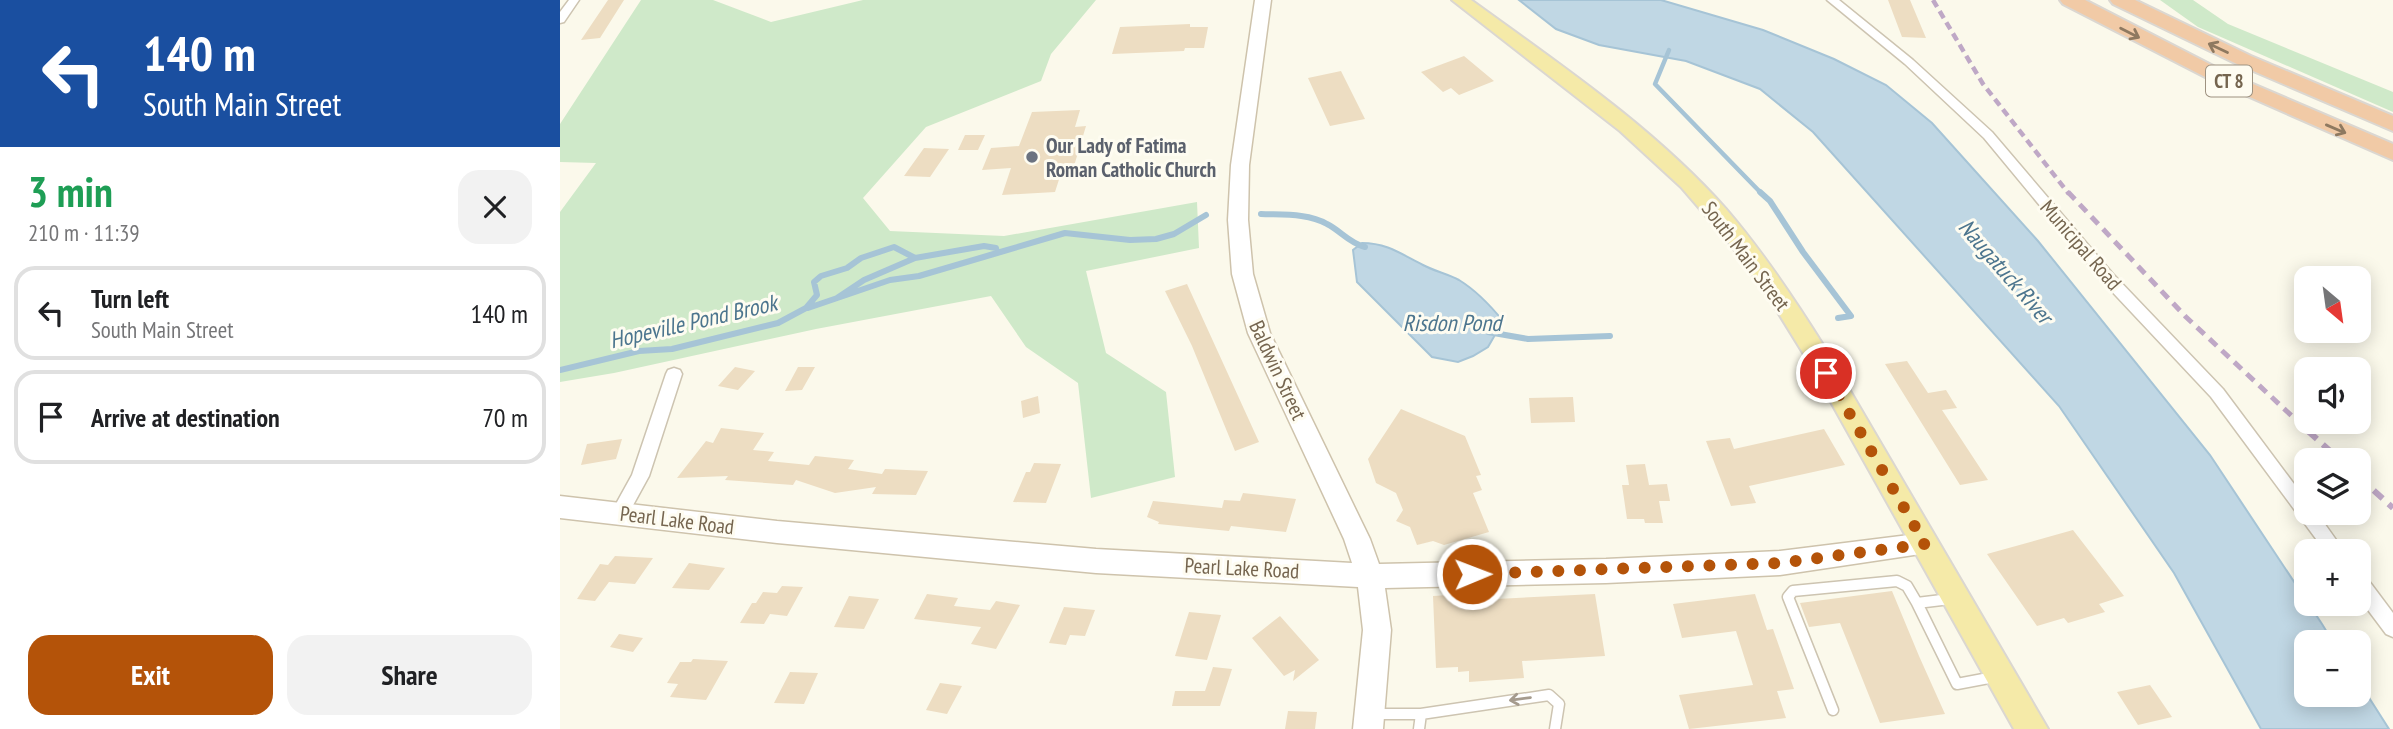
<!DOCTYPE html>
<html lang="en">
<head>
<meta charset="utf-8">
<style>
	body { margin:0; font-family:"PT Sans Narrow",sans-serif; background:#f2f2f2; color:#202124; height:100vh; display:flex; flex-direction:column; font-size:26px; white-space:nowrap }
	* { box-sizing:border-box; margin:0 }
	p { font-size:23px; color:#757577 }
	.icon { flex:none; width:38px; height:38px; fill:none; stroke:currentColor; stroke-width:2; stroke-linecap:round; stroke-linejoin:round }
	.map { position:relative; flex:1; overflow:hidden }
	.drawer { display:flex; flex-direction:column; background:#fff; width:560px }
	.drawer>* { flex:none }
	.hud { background:#1a4fa0; color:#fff; overflow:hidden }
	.needle { width:46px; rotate:151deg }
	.fabs { position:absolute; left:1734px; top:266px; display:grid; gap:14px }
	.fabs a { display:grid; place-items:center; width:77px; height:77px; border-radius:14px; background:#fff; box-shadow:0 4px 18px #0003; font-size:35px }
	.pin { position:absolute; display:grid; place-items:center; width:60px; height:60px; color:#fff; margin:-30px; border:4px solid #fff; border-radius:50%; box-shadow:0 2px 7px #0007 }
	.me { position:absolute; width:77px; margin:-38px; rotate:89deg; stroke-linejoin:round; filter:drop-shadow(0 0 5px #0008) }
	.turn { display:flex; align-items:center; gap:24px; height:147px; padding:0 28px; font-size:32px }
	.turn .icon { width:91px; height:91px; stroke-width:2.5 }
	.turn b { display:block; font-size:49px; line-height:60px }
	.round { display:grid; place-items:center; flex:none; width:74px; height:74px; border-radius:21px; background:#f2f2f2 }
	.overview { display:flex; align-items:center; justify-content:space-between; height:119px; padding:0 28px }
	h1 { font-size:42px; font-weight:600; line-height:52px; color:#1e9e55 }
	.button { display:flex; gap:14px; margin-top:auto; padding:14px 28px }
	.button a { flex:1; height:80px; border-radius:21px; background:#b45309; color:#fff; font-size:28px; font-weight:600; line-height:80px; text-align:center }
	.button a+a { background:#f2f2f2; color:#202124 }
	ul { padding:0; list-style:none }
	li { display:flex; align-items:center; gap:21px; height:94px; margin:0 14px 10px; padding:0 14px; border:4px solid #e0e0e0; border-radius:21px }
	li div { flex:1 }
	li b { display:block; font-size:26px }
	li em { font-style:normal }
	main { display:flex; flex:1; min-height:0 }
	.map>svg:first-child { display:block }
	.green { fill:#cfe9c9 }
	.water { fill:#c0d7e4; stroke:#a6c4d6; stroke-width:2 }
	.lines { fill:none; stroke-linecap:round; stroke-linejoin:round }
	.stream-far1 { stroke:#a6c4d6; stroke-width:4.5 }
	.stream { stroke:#a6c4d6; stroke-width:6 }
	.building { fill:#edddc2 }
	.service-casing { stroke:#cdc4b1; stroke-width:13 }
	.minor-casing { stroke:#cdc4b1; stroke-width:3 }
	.secondary-casing { stroke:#cec3ac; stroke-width:3 }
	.primary-casing { stroke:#dbd7d1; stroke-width:4 }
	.motorway-casing { stroke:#dbd7d1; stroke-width:4 }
	.service { stroke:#fff; stroke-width:10 }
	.minor { fill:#fff; fill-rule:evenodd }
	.secondary { fill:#fff; fill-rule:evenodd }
	.primary { fill:#f5eaa8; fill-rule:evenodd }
	.motorway { fill:#f1caa6; fill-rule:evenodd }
	.rail-far2 { stroke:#bfa8c6; stroke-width:4.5; stroke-dasharray:8 5; stroke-linecap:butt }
	.rail-far1 { stroke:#bfa8c6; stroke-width:5; stroke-dasharray:10 7; stroke-linecap:butt }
	.rail { stroke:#bfa8c6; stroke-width:6; stroke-dasharray:12 8; stroke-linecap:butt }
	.oneway { stroke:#8e7960 }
	.oneway2 { stroke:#a59b8d }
	.route { stroke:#b45309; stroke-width:12; stroke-dasharray:0 21.6 }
	.worship-dot { fill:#6b7280; stroke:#fefcf1; stroke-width:2.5 }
	.labels { text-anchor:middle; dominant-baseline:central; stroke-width:6; stroke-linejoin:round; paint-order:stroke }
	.shield { fill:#fefcf1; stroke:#9e9280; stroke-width:2 }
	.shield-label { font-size:19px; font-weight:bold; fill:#75654f }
	.worship-label { font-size:21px; font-weight:bold; fill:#5b616d; stroke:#fefcf1; text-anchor:start }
	.street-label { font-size:21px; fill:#75654f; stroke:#fefcf1 }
	.water-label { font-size:23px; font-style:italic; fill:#4c758e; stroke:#fefcf1 }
</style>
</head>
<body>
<main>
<section class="drawer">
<div class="hud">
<div class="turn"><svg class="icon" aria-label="left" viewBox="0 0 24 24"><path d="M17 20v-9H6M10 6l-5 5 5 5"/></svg><div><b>140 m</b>South Main Street</div></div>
</div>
<div class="overview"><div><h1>3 min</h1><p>210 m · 11:39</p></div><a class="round"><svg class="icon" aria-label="close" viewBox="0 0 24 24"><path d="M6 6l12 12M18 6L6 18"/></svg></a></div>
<ul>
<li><svg class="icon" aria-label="left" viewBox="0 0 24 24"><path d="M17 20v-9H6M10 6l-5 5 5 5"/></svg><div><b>Turn left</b><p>South Main Street</p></div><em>140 m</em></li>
<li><svg class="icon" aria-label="arrive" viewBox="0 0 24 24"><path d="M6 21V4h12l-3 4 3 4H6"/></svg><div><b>Arrive at destination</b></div><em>70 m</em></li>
</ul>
<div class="button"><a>Exit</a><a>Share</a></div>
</section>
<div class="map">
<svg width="1833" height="729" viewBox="0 0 1833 729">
	<rect width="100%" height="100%" fill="#fbf9eb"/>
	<path class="green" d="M81,0H153L211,22L303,0H536L491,54L481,81L366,127L303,198L330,231L444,236L637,202L639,248L526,271L546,353L606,392L615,477L531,498L518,383L466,347L431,296L256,329L54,373L0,382V212L36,163L0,162V124Z
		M1600,0H1633L1668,24L1833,92V112L1638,27Z"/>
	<path class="water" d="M959,0H1101L1203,30L1274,59L1326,85L1372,123L1478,241L1650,455L1762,624L1773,642H1746V695H1799V682L1829,729H1701L1614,573L1499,406L1253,132L1200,89L1126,61L1039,45L996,29Z
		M802,243C827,243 841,254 863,265C874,271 888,274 899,280C917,291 930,305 943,321L928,347L913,356L898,362L872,357L797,282L793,250Z"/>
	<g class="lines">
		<path class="stream-far1" d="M1109,50L1095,84L1202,194"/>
		<path class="stream" d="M1200,192L1210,201L1243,252L1291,316L1278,318
			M701,214C722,215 748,213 767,224C781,231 789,243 805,247
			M277,298L304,280L355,258
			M248,308L330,280L359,276L437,253
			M928,332L968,339L1050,336
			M0,370L79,351L112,349L218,323L246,308L257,295L254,282L261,276L287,268L301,258L334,247L355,258L424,246L436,248L437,253L505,233L570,240L596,239L614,234L646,215"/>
	</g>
	<path class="building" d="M48,0H64L40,38L21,40Z
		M1328,0H1350L1366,38L1342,37Z
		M630,24V27H648L644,48H625L624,51L552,54L560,27Z
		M904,56L934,81L899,95L891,88L883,92L861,72Z
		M781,71L805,119L770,126L748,78Z
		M520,110L515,127L526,126L514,166L503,167L495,192L442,195L451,168L422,170L431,148L459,146L472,112Z
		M405,135H425L418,150H398Z
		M364,148L389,149L370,177L344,176Z
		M627,284L699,442L675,451L632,346L605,291Z
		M1347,361L1368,393L1386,390L1397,408L1382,410L1428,480L1400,485L1325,364Z
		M175,367L195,371L178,390L158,386Z
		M238,367H255L242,390L225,391Z
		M478,396L480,413L463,418L461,401Z
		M1013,397L1015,422L971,423L969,398Z
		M841,409L905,436L921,475L916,476L922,490L913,493L929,532L884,545L873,541L857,545L850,527L836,521L843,510L836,493L816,483L808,459Z
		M161,428L204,433L193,450L214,452L208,461L249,465L255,456L294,460L288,469L322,474L325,469L368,471L356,495L312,494L316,487L275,493L236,480L233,485L165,480L168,476L117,478L146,441L153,443Z
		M1264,429L1285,465L1189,486L1196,503L1171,506L1146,441L1170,438L1174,449Z
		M62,439L56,459L21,465L27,444Z
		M474,463L501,464L486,503L453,502L466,472H470Z
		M1085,464L1089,485L1107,484L1110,501H1099L1103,523H1085L1084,519H1067L1062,485H1069L1066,465Z
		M683,493L736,499L726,532L671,526L669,531L598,524L599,522L587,517L593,501L662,508L664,500L680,501Z
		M1513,530L1564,596L1539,604L1545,612L1508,623L1504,618L1477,626L1427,554Z
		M55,556L93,558L75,584L49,582L35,601L17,599L40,564L48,565Z
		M129,563L165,568L149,590L112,588Z
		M222,586L243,587L227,616L210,614L204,624L180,623L192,603H196L203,592L217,593Z
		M1332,591L1359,656L1385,714L1320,723L1280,623L1249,627L1240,603Z
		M936,592V599L1035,594L1045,656L962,661L964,678L909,682V671L898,672V667L876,668L873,596Z
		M367,594L398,598L394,606L430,610L436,601L460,605L436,649L411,644L421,627L354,619Z
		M1195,594L1207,630L1213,629L1234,689L1217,691L1226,718L1129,729L1119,695L1193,685L1176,631L1122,638L1113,604Z
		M289,596L319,599L304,629L274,627Z
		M504,607L535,610L525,636L510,635L506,645L489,643Z
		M629,612L661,615L647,660L615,656Z
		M720,616L759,660L733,681L735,670L724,676L692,638Z
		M59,634L83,638L73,652L50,647Z
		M133,659L168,661L146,700L110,697L118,684L107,683L120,662H131Z
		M653,667L672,669L660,706H612L615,691H645Z
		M230,672L258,673L244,704L214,703Z
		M380,683L402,686L387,714L366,710Z
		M1590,685L1612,717L1578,725L1557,692Z
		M728,711L757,712L755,729H725Z"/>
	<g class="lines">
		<g class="service-casing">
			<path id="service" d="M1390,599L1357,603L1397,684L1434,677
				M1273,710L1228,597L1233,591L1337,581L1347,586L1357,603
				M815,714H861L989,695L999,704L995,729
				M859,729L861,714"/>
		</g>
		<g class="minor-casing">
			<path id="minor" d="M9,0H19L4,22L0,23V12Z
				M1267,0H1279L1353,60L1432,132L1553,274L1663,389L1746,500V513H1757L1784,551H1765L1651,397L1543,282L1424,138L1345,64Z
				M114,368L120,370L122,374L89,476L66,518L60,521L54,518L51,513L72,475L106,374L108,370Z
				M1799,575L1806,577L1833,613V637L1826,634L1799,598Z"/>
		</g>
		<g class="secondary-casing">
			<path id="secondary" d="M695,0H711L689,165L688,220L693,274L710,333L810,539L819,564L1046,559L1220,551L1365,533L1374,536L1378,544L1374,552L1220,575L1046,583L825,588L831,630L823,729H793L803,630L798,587L536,573L217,543L0,518V496L217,521L536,549L792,563L784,539L688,333L672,274L668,220L671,165Z"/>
		</g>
		<g class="primary-casing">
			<path id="primary" d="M892,0H911C999,64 1093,127 1166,209C1203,252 1235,300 1265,348L1488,729H1454L1248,361L1211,301L1171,245L1121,187L1060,131Z"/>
		</g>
		<g class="motorway-casing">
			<path id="motorway" d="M1500,0H1525L1665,72L1833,144V160L1651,80L1503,4Z
				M1550,0H1575L1691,56L1833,116V131L1677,64L1553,4Z"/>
		</g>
		<use href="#service" class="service"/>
		<use href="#minor" class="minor"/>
		<use href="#secondary" class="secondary"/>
		<use href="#primary" class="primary"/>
		<use href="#motorway" class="motorway"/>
		<path class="rail-far2" d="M1373,0L1423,84L1509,194"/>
		<path class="rail-far1" d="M1508,192L1626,317L1750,433"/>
		<path class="rail" d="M1748,431L1780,460
			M1799,477L1833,508"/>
	</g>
	<defs><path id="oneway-shaft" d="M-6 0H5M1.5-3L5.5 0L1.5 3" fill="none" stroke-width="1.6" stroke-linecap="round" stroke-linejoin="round" transform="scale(1.75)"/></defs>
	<g class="oneway">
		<use href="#oneway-shaft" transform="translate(1570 33) rotate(27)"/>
		<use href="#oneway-shaft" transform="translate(1658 48) rotate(-155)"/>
		<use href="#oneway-shaft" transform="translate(1776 129) rotate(23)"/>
	</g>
	<use class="oneway2" href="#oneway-shaft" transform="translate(960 699) rotate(172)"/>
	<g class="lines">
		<path class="route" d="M912,574L1220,563L1365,544L1266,373"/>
	</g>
	<circle class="worship-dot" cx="472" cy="157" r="7"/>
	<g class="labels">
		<rect class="shield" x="1646" y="65.5" width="46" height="31" rx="5"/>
		<g class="shield-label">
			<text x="1669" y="81">CT 8</text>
		</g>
		<g class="worship-label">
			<text x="486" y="145">Our Lady of Fatima<tspan x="486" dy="24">Roman Catholic Church</tspan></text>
		</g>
		<g class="street-label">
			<text transform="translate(1521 245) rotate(49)">Municipal Road</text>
			<text transform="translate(1186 256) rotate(53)">South Main Street</text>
			<text transform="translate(718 370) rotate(65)">Baldwin Street</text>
			<text transform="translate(117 520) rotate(7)">Pearl Lake Road</text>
			<text transform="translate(682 568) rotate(3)">Pearl Lake Road</text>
		</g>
		<g class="water-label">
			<text transform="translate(1446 271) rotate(49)">Naugatuck River</text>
			<text transform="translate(133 321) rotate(-13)">Hopeville Pond Brook</text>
			<text x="892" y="322">Risdon Pond</text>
		</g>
	</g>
</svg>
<div class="fabs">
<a><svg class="needle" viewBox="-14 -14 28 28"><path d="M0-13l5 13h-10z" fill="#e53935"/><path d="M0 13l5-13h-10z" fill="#757577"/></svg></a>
<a><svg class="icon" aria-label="sound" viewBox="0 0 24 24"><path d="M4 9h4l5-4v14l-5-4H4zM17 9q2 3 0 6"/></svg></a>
<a><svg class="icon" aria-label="layers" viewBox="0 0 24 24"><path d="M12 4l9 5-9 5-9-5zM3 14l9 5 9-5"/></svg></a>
<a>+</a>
<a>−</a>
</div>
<div class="pin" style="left:1266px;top:373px;background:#d93025"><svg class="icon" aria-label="arrive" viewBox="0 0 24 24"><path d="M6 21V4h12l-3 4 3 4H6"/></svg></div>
<svg class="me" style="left:912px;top:574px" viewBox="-20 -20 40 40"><circle r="17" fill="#b45309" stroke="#fff" stroke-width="3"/><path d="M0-11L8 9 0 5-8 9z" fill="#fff"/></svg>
</div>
</main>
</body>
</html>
